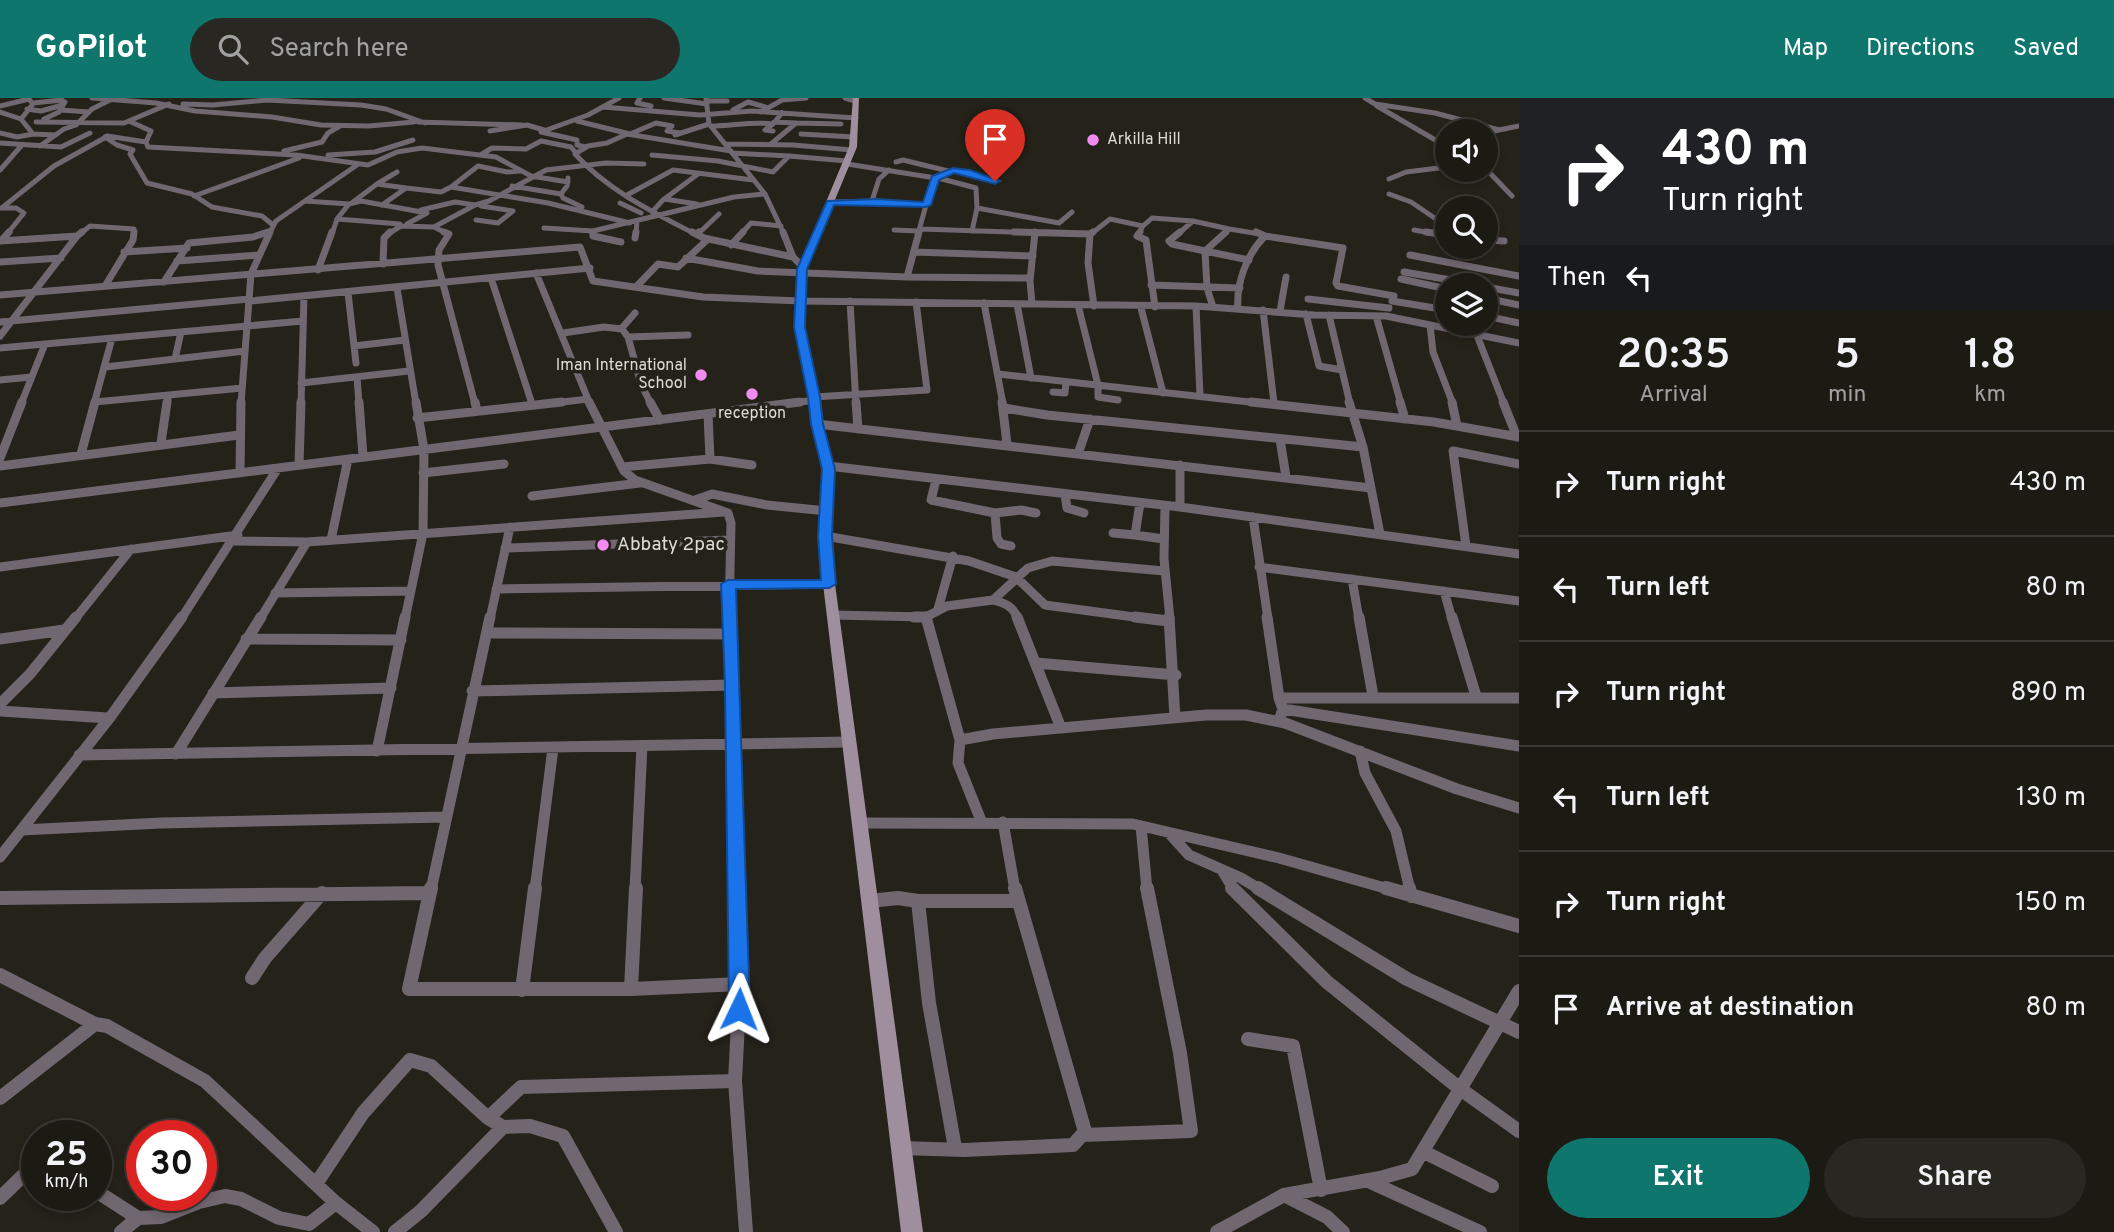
<!DOCTYPE html>
<html lang="en">
<head>
<meta charset="utf-8">
<style>
	body { margin:0; font-family:Overpass,sans-serif; background:#282721; color:#f1f3f6; height:100vh; display:flex; flex-direction:column; font-size:26px; white-space:nowrap }
	* { box-sizing:border-box; margin:0 }
	p { font-size:23px; color:#a0a1a0 }
	.icon { flex:none; width:38px; height:38px; fill:none; stroke:currentColor; stroke-width:2; stroke-linecap:round; stroke-linejoin:round }
	.map { position:relative; flex:1; overflow:hidden }
	.side { display:flex; flex-direction:column; background:#1b1a13; width:595px }
	.side>* { flex:none }
	.guide { background:#202124; color:#fff; overflow:hidden }
	.controls { position:absolute; left:1435px; top:21px; display:grid; gap:14px }
	.controls a { display:grid; place-items:center; width:63px; height:63px; border-radius:50%; background:#1b1a13; box-shadow:0 4px 10px #0003,0 0 0 2px #393833; font-size:35px }
	.speed { position:absolute; left:21px; top:1022px; display:flex; gap:14px; font-size:35px; font-weight:700; text-align:center }
	.speed>* { display:grid; place-content:center; width:91px; height:91px; border-radius:50%; background:#1b1a13; box-shadow:0 4px 10px #0003,0 0 0 2px #393833; line-height:1 }
	.speed small { font-size:18px; font-weight:400 }
	.speed .limit { border:10px solid #d22; background:#fff; color:#111 }
	.pin { position:absolute; display:grid; place-items:center; width:60px; height:60px; color:#fff; margin:-72px -30px; border-radius:50% 50% 50% 0; rotate:-45deg; box-shadow:0 0 7px #0007 }
	.pin .icon { rotate:45deg }
	.me { position:absolute; width:77px; margin:-38px; rotate:2deg; stroke-linejoin:round; filter:drop-shadow(0 0 5px #0008) }
	.turn { display:flex; align-items:center; gap:24px; height:147px; padding:0 28px; font-size:32px }
	.turn .icon { width:91px; height:91px; stroke-width:2.5 }
	.turn b { display:block; font-size:49px; line-height:60px }
	.then { display:flex; align-items:center; height:66px; padding:0 28px; background:#0003; gap:14px; font-size:26px }
	.eta { display:flex; justify-content:space-evenly; align-items:center; height:119px; text-align:center }
	.eta b { font-size:42px; font-weight:600; line-height:49px }
	.button { display:flex; gap:14px; margin-top:auto; padding:14px 28px }
	.button a { flex:1; height:80px; border-radius:42px; background:#0f766e; color:#fff; font-size:28px; font-weight:600; line-height:80px; text-align:center }
	.button a+a { background:#282721; color:#f1f3f6 }
	ul { padding:0; list-style:none }
	li { display:flex; align-items:center; gap:21px; height:105px; padding:0 28px; border-top:2px solid #393833 }
	li div { flex:1 }
	li b { display:block; font-size:26px }
	li em { font-style:normal }
	header { display:flex; align-items:center; gap:42px; box-sizing:border-box; height:98px; padding:0 35px; background:#0f766e; color:#fff }
	header strong { font-size:33px }
	nav { display:flex; gap:38px; margin-inline-start:auto; font-size:24px }
	.search { width:490px; height:63px; background:#282721; display:flex; align-items:center; gap:18px; box-sizing:border-box; padding:0 24px; border-radius:38px; color:#a0a1a0; font-size:26px }
	main { display:flex; flex:1; min-height:0 }
	.map>svg:first-child { display:block }
	.lines { fill:none; stroke-linecap:round; stroke-linejoin:round }
	.street-far4 { stroke:#716771; stroke-width:5 }
	.street-far3 { stroke:#716771; stroke-width:7 }
	.street-far2 { stroke:#716771; stroke-width:9 }
	.street-far1 { stroke:#716771; stroke-width:11 }
	.street { stroke:#716771; stroke-width:14 }
	.secondary { fill:#9f8f9e; fill-rule:evenodd }
	.route { fill:#1a73e8; stroke:#114b97; stroke-width:2 }
	.poi-dot { fill:#f38af1; stroke:#242219; stroke-width:2.5 }
	.labels { text-anchor:middle; dominant-baseline:central; stroke-width:7; stroke-linejoin:round; paint-order:stroke }
	.far-poi-label { font-size:16px; fill:#dedcd7; stroke:#242219; text-anchor:start }
	.poi-label { font-size:19px; fill:#dedcd7; stroke:#242219; text-anchor:start }
</style>
</head>
<body>
<header>
<strong>GoPilot</strong>
<div class="search"><svg class="icon" aria-label="search" viewBox="0 0 24 24"><circle cx="10" cy="10" r="6"/><path d="M15 15l6 6"/></svg>Search here</div>
<nav><a>Map</a><a>Directions</a><a>Saved</a></nav>
</header>
<main>
<div class="map">
<svg width="1519" height="1134" viewBox="0 0 1519 1134">
	<rect width="100%" height="100%" fill="#242219"/>
	<g class="lines">
		<path class="street-far4" d="M28,0L33,6L21,21L33,36L55,37
			M92,0L156,5L195,13L272,19L321,27L369,28L414,24
			M640,0L637,5L651,8
			M664,0L707,6
			M706,0L709,26L765,96L784,136
			M845,0L855,3
			M1365,0L1375,6L1435,15L1499,32
			M706,3H727
			M33,5L62,2
			M183,6L213,7L267,2L361,7L386,11L425,25
			M0,8L29,1
			M1377,8L1437,43
			M603,9L700,17L752,13L856,20
			M27,11L41,13L63,7
			M61,12L89,14
			M733,12L748,4L765,9
			M0,14L21,21
			M761,14L782,2L806,0
			M44,21L59,14L65,4L59,3
			M129,23L151,33L146,44L148,49L296,57L368,67L397,54L422,50L496,59L531,78L568,84
			M577,23L630,36L656,25L672,28L667,33L680,35
			M36,24L124,25L169,6
			M418,24L522,27
			M796,25L841,26
			M773,26L765,32L773,33
			M711,28C732,28 753,23 773,26L782,15
			M490,33L527,27L544,32
			M1494,33L1519,28
			M0,35L17,39L33,36
			M801,36L854,39
			M675,37L709,26
			M107,38L146,44
			M105,39L117,47L133,52L130,56L147,85L192,96L212,109L262,118L273,127
			M1447,39L1437,43L1447,47
			M0,45L61,49L90,35
			M725,46L793,47L852,52
			M771,46L796,25L774,24
			M40,48L64,31L76,27L92,11L110,2
			M586,49L577,47V42L541,34L588,17L619,0
			M284,53L322,44L328,35L340,28
			M732,55L789,58
			M482,56L492,50L526,51L541,43L571,49L576,55
			M328,57L375,54L413,42
			M652,57L718,63L773,74L789,58L847,63
			M896,64L903,62L948,73L935,80L926,107
			M847,66L942,81L976,90L977,110L972,133
			M1486,71L1512,98
			M0,72L21,48
			M520,73L507,74L478,68L451,89L548,105L630,125
			M948,73L967,74L995,83
			M568,80L567,88L561,96L563,100L582,109
			M1389,81L1406,74L1447,69
			M377,86L397,74
			M512,88L561,96
			M1389,96L1411,104L1439,123
			M627,97L673,72L753,82
			M194,98L299,60
			M664,101L697,106
			M305,103L349,106L337,121L332,136
			M872,103L879,81L889,72
			M353,104L377,86L406,90
			M830,104L877,103L926,107L918,136
			M620,105L641,115
			M349,106L361,103L427,115L407,126
			M382,107L406,90L441,94L451,89
			M3,109L54,68L108,38
			M0,110H16L24,115L7,136
			M977,110L1059,125L1072,114
			M421,112L455,104L475,107
			M652,114L663,102L698,76
			M337,121L400,126
			M476,122L498,125L513,113L481,108
			M1143,128L1152,120L1193,123L1229,131L1224,136
			M544,130L593,133L734,99L765,96
			M920,131L1074,136
			M1229,131L1260,136
			M894,132L919,133
			M1414,132L1437,136
			M80,136L90,128L134,131V136
			M263,136L270,133
			M269,136L276,123L357,67
			M388,136L401,128L434,129
			M448,136L434,129L475,107L489,103L546,72L606,65L644,66
			M636,136L637,123
			M695,136C653,114 607,92 575,56L588,48L607,45L627,36L731,53
			M698,136L719,116
			M741,136L751,125L781,128
			M1091,136L1110,121L1143,128L1138,136
			M1178,136L1193,123"/>
		<path class="street-far3" d="M444,134L449,136L439,152L438,167L475,306
			M593,134V138L621,144
			M692,134L704,140L793,159
			M783,134L793,159L803,169
			M1014,134L1090,136L1088,165L1094,208
			M1140,134L1137,138L1146,142L1155,209
			M1180,134L1169,143L1172,146L1205,153L1207,190L1213,209
			M1226,134L1205,153L1249,162
			M1256,134L1265,138
			M1426,134L1447,137
			M697,136L699,134
			M1090,136L1093,134
			M635,140L636,134
			M1486,142L1504,143
			M0,143L77,138L82,134
			M1,143L9,134
			M731,147L743,134
			M124,154L187,150
			M914,154L1033,158
			M1410,157L1519,178
			M686,160L758,173L907,179L1030,180
			M177,163L258,157
			M0,164L61,160
			M383,166L384,140L390,134
			M318,172L332,134
			M1404,174L1480,187
			M536,175L590,306
			M907,179L919,134
			M491,180L532,306
			M1401,181L1447,191
			M164,184L189,145L253,139L268,134
			M1151,187L1240,190
			M105,188L133,142L134,134
			M636,189L658,166L678,169L708,141
			M1486,189L1519,195
			M397,190L416,306
			M348,195L356,265
			M0,197L580,149L593,183L703,199L802,203L1196,208L1314,217L1386,218L1519,245
			M1486,200L1519,207
			M1308,201L1389,210
			M250,203L590,170
			M850,203L856,306
			M1392,203L1447,212
			M984,205L1003,306
			M1017,206L1031,280
			M1032,206L1030,183L1035,134
			M1078,207L1098,287V299L1118,302
			M1196,208L1200,298
			M1141,210L1163,295
			M1238,210C1236,185 1247,156 1265,138L1343,150L1336,185L1338,188L1394,198
			M1263,212L1274,305
			M1280,213L1286,179
			M1306,216L1319,268L1342,272
			M1329,217L1350,306
			M1376,218L1401,306
			M1486,218L1519,225
			M0,224L249,201
			M1430,227L1433,254L1453,306
			M621,231L635,215
			M563,235L604,229L622,231L628,239L641,286L651,306
			M1476,235L1504,306
			M0,238L77,138
			M628,239L688,237
			M354,248L405,242
			M0,250L303,223
			M175,261L181,234
			M105,269L245,253
			M998,276L1267,306
			M357,279L359,306
			M0,282L31,279
			M301,285L409,273
			M1053,294L1065,295L1066,284
			M814,299L927,292L916,204
			M95,304L242,290
			M21,306L45,246
			M94,306L112,240
			M167,306L169,297
			M241,306L251,176L270,134
			M301,306L304,198
			M546,306L588,301
			M786,306L815,302"/>
		<path class="street-far2" d="M359,304L363,358
			M475,304L477,313
			M589,304L624,373L635,382L728,415L731,425L729,521
			M650,304L660,322
			M856,304L858,331
			M1002,304L1007,346
			M1251,304L1434,324L1519,339
			M1349,304L1363,349L1380,436
			M1400,304L1405,321
			M1452,304L1457,328
			M1503,304L1517,339
			M1004,310L1047,317L1363,349
			M708,316L710,361
			M417,320L562,304
			M817,326L1371,390
			M1280,341L1286,379
			M161,345L167,304
			M81,356L95,304
			M1078,356L1090,321
			M0,360L22,304
			M299,367L301,304
			M1180,367V409
			M0,368L239,337
			M828,368L1180,409L1519,456
			M622,369L710,361L752,367
			M240,375L241,304
			M423,375L504,366
			M936,382L931,402L995,415L997,440L1001,446L1011,448
			M1065,396L1067,410L1084,415
			M532,398L640,385
			M695,402L712,396L767,407L827,413
			M0,405L800,304
			M1140,405L1135,437L1164,441
			M1165,408L1164,461L1170,521
			M995,415L1021,412L1036,415
			M1253,419L1268,521
			M1113,435L1135,437
			M825,438L969,463L1016,479L1045,507L1149,521
			M331,442L348,361
			M234,443L307,444L724,414
			M1466,448L1453,353L1519,366
			M505,450L729,442
			M0,469L238,437
			M1259,469L1519,503
			M1352,481L1359,521
			M496,491L829,486
			M1444,493L1452,521
			M275,495L411,493
			M993,502C1005,505 1013,508 1018,521
			M938,511L953,458
			M833,517L926,519L947,508L993,502L1028,470L1052,463L1164,473
			M75,521L131,451
			M181,521L278,370
			M260,521L307,444
			M405,521L423,435L424,352L416,304
			M490,521L510,429"/>
		<path class="street-far1" d="M729,519L737,792
			M914,519H926
			M926,519L960,642L958,665L982,725
			M1017,519L1061,630
			M1135,519L1168,523
			M1169,519L1175,620
			M1267,519L1279,600
			M1359,519L1373,598
			M1452,519L1476,598
			M487,535L731,536
			M0,541L64,532
			M246,541L401,542
			M1036,565L1176,577
			M472,593L733,587
			M213,595L391,590
			M0,606L30,576L76,519
			M1283,611L1279,600H1519
			M0,613L108,620
			M1279,623L1283,611L1519,648
			M960,642L993,636L1206,617H1246L1285,625L1457,691L1519,710
			M377,653L405,519
			M1360,653L1365,675L1396,733L1410,792
			M176,656L261,519
			M79,657L848,644
			M1003,724L1015,792
			M858,725L1133,726L1279,760L1392,792
			M1141,728L1147,792
			M22,732L161,725L446,719
			M1169,735L1189,757L1241,780L1261,792
			M0,759L111,618L182,519
			M1223,774L1234,792
			M431,792L490,519
			M535,792L553,650
			M635,792L642,648"/>
		<path class="street" d="M431,790L409,891H631L740,886
			M737,790L740,886L735,983L746,1134
			M1015,790L1086,1037
			M1232,790L1327,884L1459,990L1519,1033
			M1258,790L1407,881L1519,934
			M1386,790L1519,828
			M1409,790L1411,798
			M0,800L429,795
			M869,803L898,800L918,803
			M0,877L95,926L107,928L205,983L336,1105L373,1134
			M252,880L265,860L322,795
			M631,891L636,790
			M522,892L535,790
			M1248,941L1293,948L1321,1092
			M0,1000L95,926
			M901,1050L965,1052L1073,1047L1082,1037L1191,1033L1180,955L1147,790
			M955,1050L929,905L918,803H1018
			M1424,1054L1492,1088
			M1368,1083L1480,1134
			M316,1086L363,1015L410,962L431,968L488,1020
			M96,1093L138,1120L161,1119L199,1104L225,1098L241,1101L279,1120L309,1126L336,1105
			M1284,1097L1327,1119L1343,1134
			M0,1100L37,1064
			M121,1134L138,1120
			M395,1134L421,1113L503,1029
			M616,1134L563,1038L530,1028L503,1029L488,1020L521,989L735,983
			M1217,1134L1284,1097L1380,1080L1412,1071L1519,893"/>
		<path class="secondary" d="M853,0H859L857,49L806,171L805,229L820,302L822,326L835,371L831,438L835,486L923,1134H901L823,486L819,438L823,371L812,326L810,302L795,229L798,171L849,49Z"/>
	</g>
	<path class="route" d="M953,70L970,72L1000,83L995,86L954,75L939,82L931,107L926,109L834,107L807,171L805,229L820,299L823,326L835,371L832,438L836,486L829,490L736,491L750,911L746,917L739,919L732,917L729,911L725,587L721,486L728,482H821L818,438L822,371L811,326L808,299L794,229L797,171L827,103L877,101L923,104L932,78Z"/>
	<g class="poi-dot">
		<circle cx="1093" cy="42" r="7"/>
		<circle cx="701" cy="277" r="7"/>
		<circle cx="752" cy="296" r="7"/>
		<circle cx="603" cy="447" r="7"/>
	</g>
	<g class="labels">
		<g class="far-poi-label">
			<text x="1107" y="42">Arkilla Hill</text>
			<text x="687" y="268" text-anchor="end">Iman International<tspan x="687" dy="18">School</tspan></text>
			<text x="752" y="316" text-anchor="middle">reception</text>
		</g>
		<g class="poi-label">
			<text x="617" y="447">Abbaty 2pac</text>
		</g>
	</g>
</svg>
<div class="controls">
<a><svg class="icon" aria-label="sound" viewBox="0 0 24 24"><path d="M4 9h4l5-4v14l-5-4H4zM17 9q2 3 0 6"/></svg></a>
<a><svg class="icon" aria-label="search" viewBox="0 0 24 24"><circle cx="10" cy="10" r="6"/><path d="M15 15l6 6"/></svg></a>
<a><svg class="icon" aria-label="layers" viewBox="0 0 24 24"><path d="M12 4l9 5-9 5-9-5zM3 14l9 5 9-5"/></svg></a>
</div>
<div class="speed"><div>25<small>km/h</small></div><div class="limit">30</div></div>
<div class="pin" style="left:995px;top:83px;background:#d93025"><svg class="icon" aria-label="arrive" viewBox="0 0 24 24"><path d="M6 21V4h12l-3 4 3 4H6"/></svg></div>
<svg class="me" style="left:739px;top:911px" viewBox="-20 -20 40 40"><path d="M0-17L14 15 0 8-14 15z" fill="#1a73e8" stroke="#fff" stroke-width="4"/></svg>
</div>
<section class="side">
<div class="guide">
<div class="turn"><svg class="icon" aria-label="right" viewBox="0 0 24 24"><path d="M7 20v-9h11M14 6l5 5-5 5"/></svg><div><b>430 m</b>Turn right</div></div>
<div class="then">Then<svg class="icon" aria-label="left" viewBox="0 0 24 24"><path d="M17 20v-9H6M10 6l-5 5 5 5"/></svg></div>
</div>
<div class="eta">
<div><b>20:35</b><p>Arrival</p></div>
<div><b>5</b><p>min</p></div>
<div><b>1.8</b><p>km</p></div>
</div>
<ul>
<li><svg class="icon" aria-label="right" viewBox="0 0 24 24"><path d="M7 20v-9h11M14 6l5 5-5 5"/></svg><div><b>Turn right</b></div><em>430 m</em></li>
<li><svg class="icon" aria-label="left" viewBox="0 0 24 24"><path d="M17 20v-9H6M10 6l-5 5 5 5"/></svg><div><b>Turn left</b></div><em>80 m</em></li>
<li><svg class="icon" aria-label="right" viewBox="0 0 24 24"><path d="M7 20v-9h11M14 6l5 5-5 5"/></svg><div><b>Turn right</b></div><em>890 m</em></li>
<li><svg class="icon" aria-label="left" viewBox="0 0 24 24"><path d="M17 20v-9H6M10 6l-5 5 5 5"/></svg><div><b>Turn left</b></div><em>130 m</em></li>
<li><svg class="icon" aria-label="right" viewBox="0 0 24 24"><path d="M7 20v-9h11M14 6l5 5-5 5"/></svg><div><b>Turn right</b></div><em>150 m</em></li>
<li><svg class="icon" aria-label="arrive" viewBox="0 0 24 24"><path d="M6 21V4h12l-3 4 3 4H6"/></svg><div><b>Arrive at destination</b></div><em>80 m</em></li>
</ul>
<div class="button"><a>Exit</a><a>Share</a></div>
</section>
</main>
</body>
</html>
